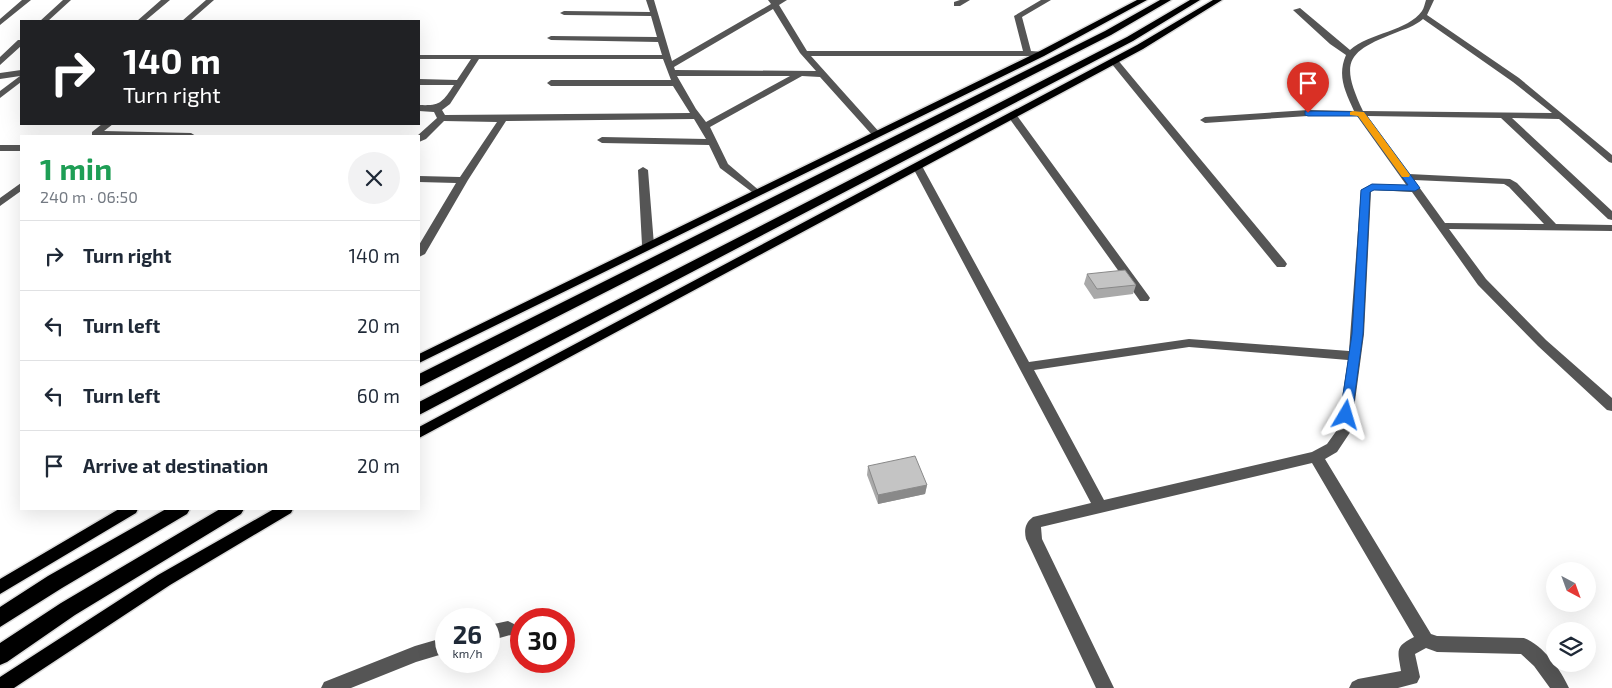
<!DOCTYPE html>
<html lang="en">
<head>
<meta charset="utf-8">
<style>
	body { margin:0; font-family:"Exo 2",sans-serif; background:#f2f2f3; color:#1f2937; height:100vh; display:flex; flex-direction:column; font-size:19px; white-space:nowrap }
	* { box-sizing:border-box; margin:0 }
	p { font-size:16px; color:#747a83 }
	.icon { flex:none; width:28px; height:28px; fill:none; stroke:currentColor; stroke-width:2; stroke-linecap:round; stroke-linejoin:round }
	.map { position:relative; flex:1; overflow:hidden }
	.details { position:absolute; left:20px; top:135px; width:400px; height:375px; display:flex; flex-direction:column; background:#fff; border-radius:0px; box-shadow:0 5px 20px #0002 }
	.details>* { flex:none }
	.guide { position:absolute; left:20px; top:20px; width:400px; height:105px; border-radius:0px; box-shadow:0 5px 20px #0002; background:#202124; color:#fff; overflow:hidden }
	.needle { width:32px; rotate:139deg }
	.buttons { position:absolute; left:1546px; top:562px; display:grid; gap:10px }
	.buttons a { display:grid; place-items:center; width:50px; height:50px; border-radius:50%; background:#fff; box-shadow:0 5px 20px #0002; font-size:25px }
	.speed { position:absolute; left:435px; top:608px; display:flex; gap:10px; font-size:25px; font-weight:700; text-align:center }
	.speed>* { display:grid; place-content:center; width:65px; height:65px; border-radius:50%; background:#fff; box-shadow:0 5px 20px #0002; line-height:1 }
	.speed small { font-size:12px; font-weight:400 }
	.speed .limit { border:8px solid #d22; background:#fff; color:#111 }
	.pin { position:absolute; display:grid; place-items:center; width:42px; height:42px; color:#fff; margin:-51px -21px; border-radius:50% 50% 50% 0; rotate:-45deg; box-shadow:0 0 5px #0007 }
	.pin .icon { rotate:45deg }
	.me { position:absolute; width:55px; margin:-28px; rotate:7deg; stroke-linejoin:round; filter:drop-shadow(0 0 4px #0008) }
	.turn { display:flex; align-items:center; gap:18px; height:105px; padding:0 20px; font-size:22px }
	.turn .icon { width:65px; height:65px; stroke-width:2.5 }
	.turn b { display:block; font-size:35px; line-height:42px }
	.round { display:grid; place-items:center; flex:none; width:52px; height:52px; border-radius:26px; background:#f2f2f3 }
	.head { display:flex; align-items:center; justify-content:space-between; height:85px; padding:0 20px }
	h1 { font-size:30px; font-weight:700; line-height:38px; color:#1e9e55 }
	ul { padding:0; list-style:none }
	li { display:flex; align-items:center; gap:15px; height:70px; padding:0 20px; border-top:1px solid #e0e1e3 }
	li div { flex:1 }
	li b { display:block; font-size:19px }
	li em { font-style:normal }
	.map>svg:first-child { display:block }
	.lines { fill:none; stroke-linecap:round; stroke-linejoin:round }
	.major-casing { stroke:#dbdbdb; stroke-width:3 }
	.highway-casing { stroke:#dbdbdb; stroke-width:3 }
	.minor { fill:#555; fill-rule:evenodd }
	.major { fill:#000; fill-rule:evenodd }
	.highway { fill:#000; fill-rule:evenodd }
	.wall { fill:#a9a9a9 }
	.shaded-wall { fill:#898989 }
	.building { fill:#c4c4c4; stroke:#898989 }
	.route { fill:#1a73e8; stroke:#114b97 }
	.slow { fill:#f59e0b }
</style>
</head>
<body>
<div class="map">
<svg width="1612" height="688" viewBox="0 0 1612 688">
	<rect width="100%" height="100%" fill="#fff"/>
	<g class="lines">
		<g class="major-casing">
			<path id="major" d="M1137,0H1147L1044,56L419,363V354L1038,52Z
				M1213,0H1222L1143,49L419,438V427L1137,45Z
				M119,509H138L136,513L0,594V579Z
				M274,509H293L291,513L170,585L14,688H0V677L158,575Z"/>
		</g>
		<g class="highway-casing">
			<path id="highway" d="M1160,0H1171L1111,35L419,387V374L1105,31Z
				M1190,0H1200L1133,41L419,415V402L1127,37Z
				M166,509H190L187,514L62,588L0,627V607L48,576Z
				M220,509H244L241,514L75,615L7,662L0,665V643L61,603Z"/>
		</g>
		<path class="minor" d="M22,0H31L0,25V19Z
			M63,0H71L48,21H40Z
			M161,0H170L145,21H137Z
			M206,0H214L190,21H182Z
			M646,0H654L672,61L771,4L768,0H787L779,5L807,51H1023L1014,16L1041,0H1051L1022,17L1031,51L1044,52V56H811L881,134L876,137L873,136L820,77L802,76L710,127L728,164L761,192L756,195L720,168L709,145L602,143L597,140L602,137L706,139L694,119L506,121L468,180L425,254L419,257V245L456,183L419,182V176L460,177L497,122L444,121L426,139L419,142V136H417L437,118L434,112L419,111V105C440,106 442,103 454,85H419V79L457,80L471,59H419V55H662L658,42L551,40L547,38L551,36L657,37L651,16L564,15L560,13L564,11L650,12ZM773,9L800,53L816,71L675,70L674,67ZM479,59H663L671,80H551L547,83L551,86H673L690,113L445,115L442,110L450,104ZM677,76H790L706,122L696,109Z
			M960,0H970L960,6H954V2Z
			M1426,0H1434L1427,15L1519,78L1612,155V163L1609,162L1559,119L1512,118L1612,211V220L1608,219L1501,118L1367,116L1409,174L1510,179L1517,183L1556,224L1612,225V231L1449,229L1486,279L1546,340L1612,398V411L1607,410L1538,346L1478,285L1412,192L1374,190L1371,191L1364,334L1351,431L1337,452L1325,459L1431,634L1437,636L1524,638C1543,645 1561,670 1569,688H1550L1534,666L1521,654L1437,652L1426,648L1415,654L1420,677L1417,683L1398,688H1349L1352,682L1358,679L1401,671C1398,651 1394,647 1414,637L1312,463L1041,527L1042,539L1114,688H1096L1026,539C1024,530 1025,523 1033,517L1091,503L912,166L917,163L922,166L1029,362L1189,339L1349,351L1361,190L1372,184L1407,186L1357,116H1308L1205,123L1200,120L1205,117L1308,110L1354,111C1345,91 1337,76 1346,55L1330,44L1293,10L1300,8L1350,50C1369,33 1408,31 1422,11C1424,8 1425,3 1426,0ZM1423,19L1513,82L1552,113L1363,111C1340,62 1346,52 1395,33C1405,29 1415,26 1423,19ZM1414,180L1504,184L1509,187L1544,224L1445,223ZM1189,347L1348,360L1337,430L1327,444L1312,452L1104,500L1034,370Z
			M18,40H21V46L0,65V57Z
			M1111,59H1117L1285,261L1287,264L1285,267H1277L1111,63Z
			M21,70V82L0,98V91L20,76L0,79V73Z
			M1012,112L1015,113L1148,295L1150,298L1148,301H1140L1007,115Z
			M102,124H113L104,131L191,133L196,136H92V132Z
			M0,145H21V151H0Z
			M643,167L648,170L654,245L648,248L642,245L638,170Z
			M21,183V191L0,206V198Z
			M508,621L514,624L516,629L514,634L489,641V625Z
			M446,637V653L416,662L351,688H321L324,682L415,646Z"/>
		<use href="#major" class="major"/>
		<use href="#highway" class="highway"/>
	</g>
	<path class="wall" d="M1087,274L1136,285L1133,294L1094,299L1084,284Z
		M868,466L927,485L925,494L878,504L867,475Z"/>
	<path class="shaded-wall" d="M927,485L925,494L878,504V495Z"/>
	<path class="building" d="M1125,270L1136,285L1097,289L1087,274Z
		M915,456L927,485L878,495L868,466Z"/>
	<path class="route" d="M1305,111L1364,112L1420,188L1415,191L1374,190L1370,192L1363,334L1352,415L1350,418H1342L1340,415L1352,334L1361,190L1372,184L1408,185L1358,116H1308L1305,115Z"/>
	<path class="slow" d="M1353,111L1364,112L1410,175L1409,177H1402L1358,116L1350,115V112Z"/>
</svg>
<div class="buttons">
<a><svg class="needle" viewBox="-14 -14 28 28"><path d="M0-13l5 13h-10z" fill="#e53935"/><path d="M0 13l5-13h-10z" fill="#747a83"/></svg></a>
<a><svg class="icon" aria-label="layers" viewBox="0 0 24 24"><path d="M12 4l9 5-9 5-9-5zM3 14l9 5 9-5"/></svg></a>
</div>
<div class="speed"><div>26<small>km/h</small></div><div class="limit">30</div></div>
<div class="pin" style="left:1308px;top:113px;background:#d93025"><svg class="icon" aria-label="arrive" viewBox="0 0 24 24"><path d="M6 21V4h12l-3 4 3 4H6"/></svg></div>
<svg class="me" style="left:1346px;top:415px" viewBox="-20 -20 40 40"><path d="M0-17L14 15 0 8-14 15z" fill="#1a73e8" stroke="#fff" stroke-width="4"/></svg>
<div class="guide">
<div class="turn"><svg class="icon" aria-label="right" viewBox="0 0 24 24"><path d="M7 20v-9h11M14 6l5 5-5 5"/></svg><div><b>140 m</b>Turn right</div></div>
</div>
<section class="details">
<div class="head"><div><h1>1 min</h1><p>240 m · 06:50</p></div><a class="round"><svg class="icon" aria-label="close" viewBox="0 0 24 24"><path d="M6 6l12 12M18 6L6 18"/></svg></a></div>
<ul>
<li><svg class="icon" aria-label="right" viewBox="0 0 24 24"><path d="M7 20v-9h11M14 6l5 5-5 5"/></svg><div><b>Turn right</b></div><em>140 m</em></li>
<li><svg class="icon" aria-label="left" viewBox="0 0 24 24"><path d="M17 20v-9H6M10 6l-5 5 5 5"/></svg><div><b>Turn left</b></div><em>20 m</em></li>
<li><svg class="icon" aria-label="left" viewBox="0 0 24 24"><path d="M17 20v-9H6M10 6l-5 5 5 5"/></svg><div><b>Turn left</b></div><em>60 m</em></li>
<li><svg class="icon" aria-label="arrive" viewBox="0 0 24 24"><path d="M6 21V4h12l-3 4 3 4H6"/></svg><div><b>Arrive at destination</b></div><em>20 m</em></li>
</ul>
</section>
</div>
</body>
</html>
